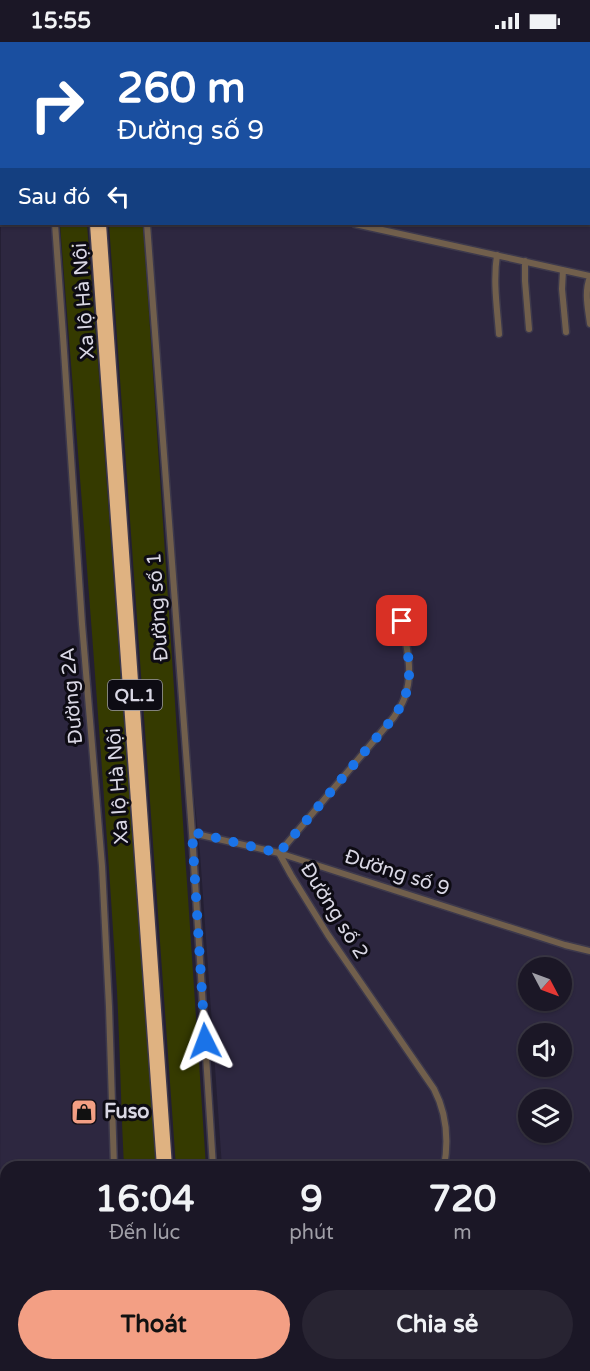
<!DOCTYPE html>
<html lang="vi">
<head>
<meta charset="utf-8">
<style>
	body { margin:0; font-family:"Varela Round",sans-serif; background:#282432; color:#f1f3f6; height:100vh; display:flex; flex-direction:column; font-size:22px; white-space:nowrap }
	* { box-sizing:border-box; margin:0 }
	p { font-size:20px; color:#a09fa7 }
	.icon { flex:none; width:33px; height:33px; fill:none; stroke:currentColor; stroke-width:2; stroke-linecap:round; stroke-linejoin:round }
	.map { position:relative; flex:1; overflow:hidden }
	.sheet { position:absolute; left:0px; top:1119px; width:591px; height:210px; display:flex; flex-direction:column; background:#1b1726; border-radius:18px 18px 0 0; box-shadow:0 2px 4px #0004,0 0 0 2px #393643 }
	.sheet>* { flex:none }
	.banner { position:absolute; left:0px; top:0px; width:591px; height:183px; box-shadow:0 2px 4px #0004,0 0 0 2px #393643; background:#1a4fa0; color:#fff; overflow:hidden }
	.needle { width:39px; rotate:131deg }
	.buttons { position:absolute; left:518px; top:915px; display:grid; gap:12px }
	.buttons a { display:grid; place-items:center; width:54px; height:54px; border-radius:50%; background:#1b1726; box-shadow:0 2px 4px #0004,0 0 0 2px #393643; font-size:30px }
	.pin { position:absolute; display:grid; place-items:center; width:51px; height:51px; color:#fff; margin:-26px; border-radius:12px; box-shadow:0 3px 9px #0006 }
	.me { position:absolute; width:66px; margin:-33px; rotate:357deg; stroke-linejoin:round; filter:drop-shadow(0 0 4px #0008) }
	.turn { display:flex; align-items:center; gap:21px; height:126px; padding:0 18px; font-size:27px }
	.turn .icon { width:78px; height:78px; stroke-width:2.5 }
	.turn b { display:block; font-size:42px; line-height:51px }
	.then { display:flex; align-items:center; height:57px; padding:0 18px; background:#0003; gap:12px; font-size:22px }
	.eta { display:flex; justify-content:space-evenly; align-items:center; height:102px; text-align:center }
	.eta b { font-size:36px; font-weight:700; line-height:42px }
	.button { display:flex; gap:12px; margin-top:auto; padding:12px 18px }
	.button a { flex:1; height:69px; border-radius:36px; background:#f39f84; color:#111; font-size:24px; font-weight:700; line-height:69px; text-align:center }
	.button a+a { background:#282432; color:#f1f3f6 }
	.status { display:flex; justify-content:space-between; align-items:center; height:42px; padding:0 30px; background:#1b1726; direction:ltr }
	.status svg { height:16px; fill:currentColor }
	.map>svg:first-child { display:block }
	.built { fill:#2d2740; fill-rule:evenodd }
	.green { fill:#353a00 }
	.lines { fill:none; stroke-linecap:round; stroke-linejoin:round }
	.minor-casing { stroke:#3d394c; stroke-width:9 }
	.highway-casing { stroke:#3d394c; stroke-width:11 }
	.minor { stroke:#715f4c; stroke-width:6 }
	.highway { stroke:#dfb281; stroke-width:8 }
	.route { stroke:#1a73e8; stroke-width:10; stroke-dasharray:0 18 }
	.labels { text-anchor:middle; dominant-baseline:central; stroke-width:6; stroke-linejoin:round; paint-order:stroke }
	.shield { fill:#0d0b13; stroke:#9c9aa5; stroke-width:1.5 }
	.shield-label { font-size:18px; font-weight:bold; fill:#d9d7e4 }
	.street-label { font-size:20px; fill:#d9d7e4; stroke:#0d0b13 }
	.poi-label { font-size:20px; font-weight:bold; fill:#d9d7e4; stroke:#0d0b13; text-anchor:start }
</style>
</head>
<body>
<div class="status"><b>15:55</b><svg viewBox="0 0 49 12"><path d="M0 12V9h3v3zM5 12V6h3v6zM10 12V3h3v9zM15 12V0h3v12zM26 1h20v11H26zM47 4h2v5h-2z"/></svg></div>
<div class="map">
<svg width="590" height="1329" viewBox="0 0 590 1329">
	<rect width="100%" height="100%" fill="#241f33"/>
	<path class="built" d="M462,0H590V1329H237V1323H585V1125H222L200,811L181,629L149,182H590V2L460,1ZM528,926H561V958H528ZM528,992H561V1024H528ZM528,1058H561V1090H528Z
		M1,115L2,182H52L61,296L79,584L98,792L106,966L111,1125H6V1323H128L129,1329H0Z"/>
	<path class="green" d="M60,182H87L99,334L156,1125H124C121,1066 120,1008 117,949C101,693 80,437 60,182Z
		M109,182H143L206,1125H176Z"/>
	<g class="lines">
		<g class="minor-casing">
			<path id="minor" d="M49,0V2
				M133,0V2
				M334,0V2
				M353,0L356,2
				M427,0L431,2
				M457,2L459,0
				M0,120L2,118
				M0,132L2,130
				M55,182L63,294L82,582L102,824L109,965L114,1125
				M147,182L192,791L213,1125
				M355,182L590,234
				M497,213C493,239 497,265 499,292
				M525,219V239L529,287
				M563,228L562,247L566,290
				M590,235C584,250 588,266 590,282
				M402,579C406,603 414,630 405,654C403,662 398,668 394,675L279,811L291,833L328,893L434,1047C447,1072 449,1097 444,1125
				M192,791L279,811L565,903L590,909
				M0,1303L6,1302
				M131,1323L132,1329
				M227,1323V1329
				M449,1323L452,1329"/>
		</g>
		<g class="highway-casing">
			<path id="highway" d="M80,0V2
				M91,0V2
				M94,182L161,1125
				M102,182L168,1125
				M175,1323V1329
				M183,1323V1329"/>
		</g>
		<use href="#minor" class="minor"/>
		<use href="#highway" class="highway"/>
	</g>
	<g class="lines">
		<path class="route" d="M205,999L192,790L279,811L394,675C398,668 403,662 405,654C414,630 406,603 402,579"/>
	</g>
	<defs>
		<g id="shop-square" transform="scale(1.35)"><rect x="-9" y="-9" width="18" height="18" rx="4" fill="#f39f84" stroke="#0d0b13"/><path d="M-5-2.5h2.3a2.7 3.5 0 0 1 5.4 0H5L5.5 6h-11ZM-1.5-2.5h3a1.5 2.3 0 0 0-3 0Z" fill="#111"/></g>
	</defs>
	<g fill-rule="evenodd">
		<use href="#shop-square" x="84" y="1070"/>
	</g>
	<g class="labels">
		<rect class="shield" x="108" y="638" width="54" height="30" rx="4.5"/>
		<g class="shield-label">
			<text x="135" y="653">QL.1</text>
		</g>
		<g class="street-label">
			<text transform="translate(84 259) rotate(-94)">Xa lộ Hà Nội</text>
			<text transform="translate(158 565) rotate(-94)">Đường số 1</text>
			<text transform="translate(72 654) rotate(-95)">Đường 2A</text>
			<text transform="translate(118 744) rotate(-94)">Xa lộ Hà Nội</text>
			<text transform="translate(397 831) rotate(18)">Đường số 9</text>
			<text transform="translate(334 869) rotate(58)">Đường số 2</text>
		</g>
		<g class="poi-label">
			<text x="104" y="1070">Fuso</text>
		</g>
	</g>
</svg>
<div class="buttons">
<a><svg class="needle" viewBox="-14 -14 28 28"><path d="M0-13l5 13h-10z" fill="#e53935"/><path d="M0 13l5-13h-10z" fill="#a09fa7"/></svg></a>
<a><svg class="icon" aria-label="sound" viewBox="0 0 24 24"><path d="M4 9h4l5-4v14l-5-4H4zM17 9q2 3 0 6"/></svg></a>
<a><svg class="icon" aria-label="layers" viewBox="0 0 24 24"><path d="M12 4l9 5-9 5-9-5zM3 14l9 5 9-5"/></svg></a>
</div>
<div class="pin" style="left:402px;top:579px;background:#d93025"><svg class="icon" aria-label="arrive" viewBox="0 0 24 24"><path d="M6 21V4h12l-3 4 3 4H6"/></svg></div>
<svg class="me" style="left:205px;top:999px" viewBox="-20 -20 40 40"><path d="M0-17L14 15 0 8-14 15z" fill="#1a73e8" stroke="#fff" stroke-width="4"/></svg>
<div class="banner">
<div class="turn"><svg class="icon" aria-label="right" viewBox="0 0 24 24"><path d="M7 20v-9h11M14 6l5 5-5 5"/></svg><div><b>260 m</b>Đường số 9</div></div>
<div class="then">Sau đó<svg class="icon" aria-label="left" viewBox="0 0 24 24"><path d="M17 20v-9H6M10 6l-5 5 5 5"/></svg></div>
</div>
<section class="sheet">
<div class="eta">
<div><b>16:04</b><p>Đến lúc</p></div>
<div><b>9</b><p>phút</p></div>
<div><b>720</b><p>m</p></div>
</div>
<div class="button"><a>Thoát</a><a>Chia sẻ</a></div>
</section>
</div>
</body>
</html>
